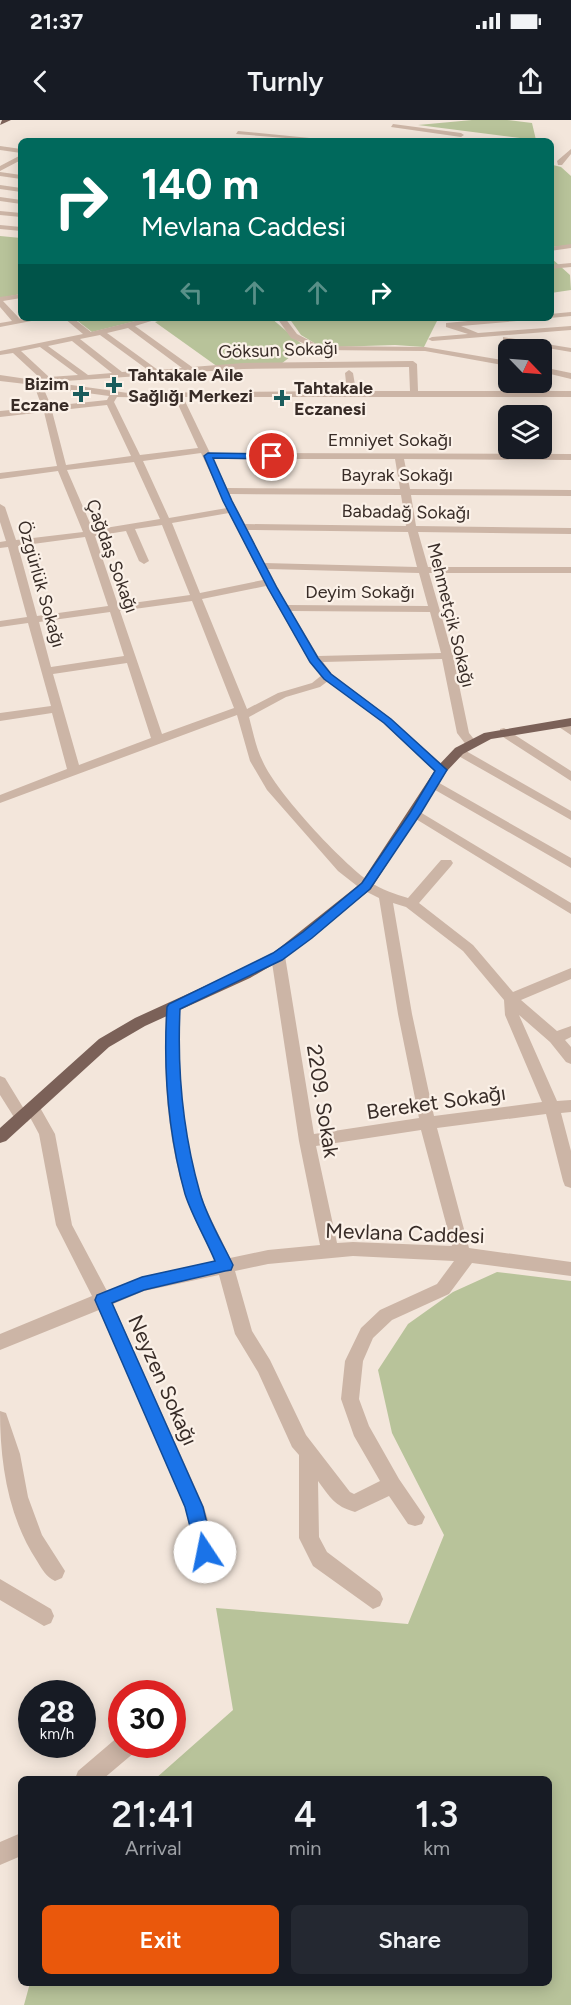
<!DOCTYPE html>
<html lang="en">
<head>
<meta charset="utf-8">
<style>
	body { margin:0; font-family:Figtree,sans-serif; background:#242831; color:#f1f3f6; height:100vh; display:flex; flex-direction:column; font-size:22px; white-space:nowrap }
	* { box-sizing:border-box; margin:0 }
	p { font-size:20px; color:#9ea1a6 }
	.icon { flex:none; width:33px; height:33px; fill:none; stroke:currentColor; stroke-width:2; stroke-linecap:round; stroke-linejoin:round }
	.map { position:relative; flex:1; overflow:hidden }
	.sheet { position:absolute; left:18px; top:1656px; width:534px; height:210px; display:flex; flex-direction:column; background:#171b24; border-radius:9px; box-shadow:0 3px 15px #0003 }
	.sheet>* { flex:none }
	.guide { position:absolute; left:18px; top:18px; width:536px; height:183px; border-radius:9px; box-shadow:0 3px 15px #0003; background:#00695c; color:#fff; overflow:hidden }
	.needle { width:39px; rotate:115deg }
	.buttons { position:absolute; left:498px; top:219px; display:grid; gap:12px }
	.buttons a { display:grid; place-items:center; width:54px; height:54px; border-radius:9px; background:#171b24; box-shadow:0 3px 15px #0003; font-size:30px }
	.speed { position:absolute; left:18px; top:1560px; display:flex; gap:12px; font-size:30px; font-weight:700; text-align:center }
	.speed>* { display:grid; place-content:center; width:78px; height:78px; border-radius:50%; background:#171b24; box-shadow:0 3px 15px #0003; line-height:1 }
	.speed small { font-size:15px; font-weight:400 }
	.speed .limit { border:9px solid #d22; background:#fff; color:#111 }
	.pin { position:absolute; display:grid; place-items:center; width:51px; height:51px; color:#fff; margin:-26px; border:3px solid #fff; border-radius:50%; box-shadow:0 2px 6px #0007 }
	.me { position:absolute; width:66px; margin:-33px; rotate:349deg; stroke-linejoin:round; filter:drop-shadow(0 0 4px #0008) }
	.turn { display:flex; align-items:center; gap:21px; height:126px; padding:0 24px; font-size:27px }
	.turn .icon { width:78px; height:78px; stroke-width:2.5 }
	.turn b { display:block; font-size:42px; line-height:51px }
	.lanes { display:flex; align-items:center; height:57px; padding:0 24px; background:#0003; justify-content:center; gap:30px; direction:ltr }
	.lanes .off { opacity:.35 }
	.eta { display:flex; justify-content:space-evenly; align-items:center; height:102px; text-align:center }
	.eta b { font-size:36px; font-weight:600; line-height:42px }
	.button { display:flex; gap:12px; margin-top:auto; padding:12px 24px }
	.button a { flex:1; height:69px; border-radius:9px; background:#ea580c; color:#fff; font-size:24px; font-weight:600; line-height:69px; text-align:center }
	.button a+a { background:#242831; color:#f1f3f6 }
	.status { display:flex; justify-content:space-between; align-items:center; height:42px; padding:0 30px; background:#171b24; direction:ltr }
	.status svg { height:16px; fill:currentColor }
	header { display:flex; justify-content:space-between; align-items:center; height:78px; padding:0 24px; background:#171b24; font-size:27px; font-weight:600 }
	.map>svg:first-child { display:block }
	.green { fill:#b8c39a }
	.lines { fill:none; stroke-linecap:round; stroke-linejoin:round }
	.minor { fill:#ccb5a6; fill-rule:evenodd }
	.major { fill:#7b6158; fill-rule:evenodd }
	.route { fill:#1a73e8; stroke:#114b97; stroke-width:1.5 }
	.poi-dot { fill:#1a5c5c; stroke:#fbf1e8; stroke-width:2 }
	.labels { text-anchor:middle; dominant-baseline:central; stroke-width:4.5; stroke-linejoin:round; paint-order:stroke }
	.far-street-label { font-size:18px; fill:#382c27; stroke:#fbf1e8 }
	.far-poi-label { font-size:18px; font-weight:bold; fill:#382c27; stroke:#fbf1e8; text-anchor:start }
	.street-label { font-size:21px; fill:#382c27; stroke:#fbf1e8 }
</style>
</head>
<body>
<div class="status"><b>21:37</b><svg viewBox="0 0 49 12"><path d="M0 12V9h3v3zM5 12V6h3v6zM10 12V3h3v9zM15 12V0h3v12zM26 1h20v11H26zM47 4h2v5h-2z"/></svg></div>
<header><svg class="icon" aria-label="back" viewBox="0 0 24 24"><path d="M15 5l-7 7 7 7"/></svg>Turnly<svg class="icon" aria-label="share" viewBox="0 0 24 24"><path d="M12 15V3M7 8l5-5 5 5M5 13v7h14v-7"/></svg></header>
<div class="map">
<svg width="571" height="1885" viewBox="0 0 571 1885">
	<rect width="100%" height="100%" fill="#f3e6db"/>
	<path class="green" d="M472,0H507L532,3L536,20L418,5Z
		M553,45L561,47L571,56V125L551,127L550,48Z
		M0,116L21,118V174L0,178Z
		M550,137L570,155L571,170L551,173Z
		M74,198H148L92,212Z
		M167,198H271L304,226L281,244L218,247L155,202Z
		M289,198H451L438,199L424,227L395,225L333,227L316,224L301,215Z
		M497,1152L571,1161V1885H24L30,1863H549V1659H155L233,1590L216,1488L408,1504L444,1415L392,1313L378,1250L408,1204L453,1172Z"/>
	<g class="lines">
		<path class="minor" d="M393,4L461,13L464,15L461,17L391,7Z
			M238,11L320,19L323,21L236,14Z
			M0,26L21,29V33L0,30Z
			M571,29V34L562,45H558L557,41Z
			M21,35V40L0,51V46Z
			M0,52L21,55V59L0,56Z
			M0,65L21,68V72L0,69Z
			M0,77L21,80V84L0,81Z
			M0,91L21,93V97L0,95Z
			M0,105L21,107V111L0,109Z
			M571,124V128L550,131V127Z
			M571,143V147L550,149V145Z
			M21,174V178L3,181L20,199L47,198L0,207V203L12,201L0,187V177Z
			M571,192V196L550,198H548H550V194Z
			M64,198H73L91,212L147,198H161L135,206L192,247L243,243L413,241L417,244L418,271H571V277H183L210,333L571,334V340L404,339L410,369L571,370V376L411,375L416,406L571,408V414L418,412L428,447H571V453H429L453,536L469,613L477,623L475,626H467L457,613L442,539L323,542L332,554L391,599L445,647V653H437L383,603L328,561L320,567L286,577L249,597C253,612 256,628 263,642C277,673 342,743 370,762C382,770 395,774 408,778L441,740H451L453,743L451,746L419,783L473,825L513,872L571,848V859L521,880L557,911L571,906V917L565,920L571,927V944L566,942L550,922L519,895L557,981L571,980V992L561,993L571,1031V1068L565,1066L563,1061L546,994L437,1008L469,1128L571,1142V1156L472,1143L449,1174L392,1200L373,1218L363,1241L359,1279L369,1306L399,1359L425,1397L422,1404L415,1406L408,1404L389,1376L355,1392C334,1386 330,1377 318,1361L319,1417L327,1432L380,1472L383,1479L380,1486L373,1489L313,1446L299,1418V1335L292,1327L258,1252L235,1214L219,1155L144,1171L113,1184L204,1387C210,1406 220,1442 212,1460L205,1463L198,1460L195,1453L191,1409L185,1387L99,1190L0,1230V1214L92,1176L56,1105L39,1014L25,988L28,984H38L55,1014L72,1105L107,1171L142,1157L215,1141C205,1119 192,1097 185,1074C166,1014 163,950 166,887L168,883H178L180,887C178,949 181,1015 201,1075C208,1096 221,1117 230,1138L268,1130L320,1125L299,1021L271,836L273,833H283L285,836L314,1014L419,998L398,894L379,778L361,769L338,751L267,670L250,641L237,595L0,683V675L67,649L52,593L0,601V593L51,586L28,503L0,507V501L27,497L8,427L0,428V422L6,421L0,402V384L5,387L16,420L83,412L58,351L0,359V353L57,346L44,292L0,297V291L42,287L34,265L0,261V255L34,260L41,259L13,233L0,235V231L83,214ZM128,208L182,248L158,250L107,213ZM100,215L148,250L122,252L80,219ZM72,221L112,253L88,255L48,226ZM40,227L78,255L49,257L21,231ZM409,247L410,271H356L353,253L349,250L345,253L347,271L128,273L50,262L155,255L159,257L163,254L243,249ZM43,267L109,276L107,280L51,286ZM117,277L175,278L198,328L140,335L114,282ZM107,285L131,336L66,345L52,291ZM201,333L227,388L169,398L143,341ZM213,339H395L400,369L227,368ZM134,342L160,399L93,410L67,350ZM229,374L401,375L406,406L245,404ZM229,393L263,460L200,473L172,403ZM162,405L190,475L118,485L95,416L126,411L139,441L144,444L149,441L135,409ZM248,410L408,412L417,447L264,443ZM85,417L108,486L37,496L18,426ZM268,449L419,453L428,486L287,485ZM266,466L308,539L322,555L312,563L278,573L247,589L202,479ZM192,481L234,588L162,614L120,491ZM291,491L430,492L441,533L318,536ZM110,492L124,536L51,547L39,502ZM127,543L151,618L79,645L53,554ZM393,783L406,787L463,831L504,880L505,895L542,982L434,996L412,894ZM421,1010L452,1126L353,1122L337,1123L316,1026ZM353,1136L454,1141L437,1164L380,1190L361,1208L345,1241L341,1279L354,1316L380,1361L354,1374L350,1372L306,1315L270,1240L252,1211L235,1151L268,1144Z
			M277,198H285L297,214L320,226L425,227L508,241V246L425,231L319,230L291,218Z
			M501,198H533L529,200L461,206L478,213L571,206V210L432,221L428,219L432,217L468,214L446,207V203Z
			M503,217L571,228V232L506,221H503Z
			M542,247L571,253V259L542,252Z
			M562,601L571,606V615L556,605Z
			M504,608L571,651V661L500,615V609Z
			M459,627L571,691V700L455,634V628Z
			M434,660L571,738V748L430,667L428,664L430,661Z
			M415,689L571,783V794L411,696L409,693Z
			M0,956L5,958L27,994L30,998L27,1002H17L0,975Z
			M0,1291L6,1293L20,1334L28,1377L42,1415L65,1451L62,1458L55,1461C46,1457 42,1449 37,1441C8,1397 0,1343 0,1291Z
			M0,1459L51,1489L54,1496L51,1503L44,1506L0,1480Z
			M119,1616H122V1624H138L135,1632L103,1659H75L78,1651Z
			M21,1713V1736L0,1745V1722Z"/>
		<path class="major" d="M2,0H11L0,5Z
			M571,598V606L491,619L463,634L446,652L371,769L283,839L250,858L145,906L109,927L6,1021L0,1023V1008L99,919L135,898L240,850L273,833L361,763L437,647L455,628L484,613Z"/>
	</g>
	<path class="route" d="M208,333L275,334L276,336L272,339L213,338L232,381L277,468L318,538L331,554L391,599L447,650L421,693L370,769L312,818L282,840L180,889C177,952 183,1013 200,1073C207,1098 222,1122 233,1145L231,1150L225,1151L144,1170L112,1183L203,1387L214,1432L211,1438L205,1441L198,1438L185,1387L95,1180L97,1175L142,1157L215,1141C206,1119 192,1096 185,1074C168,1013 163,950 167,887L169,884L273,833L303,812L362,763L410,693L435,651L384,603L324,559L310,542L268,468L223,381L204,336Z"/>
	<g class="poi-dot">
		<path d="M111 256h6v6h6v6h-6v6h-6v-6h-6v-6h6z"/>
		<path d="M78 265h6v6h6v6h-6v6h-6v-6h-6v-6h6z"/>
		<path d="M279 269h6v6h6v6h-6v6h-6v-6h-6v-6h6z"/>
	</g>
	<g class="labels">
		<g class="far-street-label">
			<text transform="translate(278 230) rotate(-2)">Göksun Sokağı</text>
			<text x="390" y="320">Emniyet Sokağı</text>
			<text x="397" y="355">Bayrak Sokağı</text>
			<text transform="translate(406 392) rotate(1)">Babadağ Sokağı</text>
			<text transform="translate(112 436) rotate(70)">Çağdaş Sokağı</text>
			<text transform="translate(41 464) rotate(74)">Özgürlük Sokağı</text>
			<text x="360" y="472">Deyim Sokağı</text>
			<text transform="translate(451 495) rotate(76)">Mehmetçik Sokağı</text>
		</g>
		<g class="far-poi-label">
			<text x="128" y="255">Tahtakale Aile<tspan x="128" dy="21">Sağlığı Merkezi</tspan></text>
			<text x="69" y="264" text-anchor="end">Bizim<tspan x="69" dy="21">Eczane</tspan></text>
			<text x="294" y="268">Tahtakale<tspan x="294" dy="21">Eczanesi</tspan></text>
		</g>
		<g class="street-label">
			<text transform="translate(323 981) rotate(81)">2209. Sokak</text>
			<text transform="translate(436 982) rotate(-8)">Bereket Sokağı</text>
			<text transform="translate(405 1113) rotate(2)">Mevlana Caddesi</text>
			<text transform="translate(163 1260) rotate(66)">Neyzen Sokağı</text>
		</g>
	</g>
</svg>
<div class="buttons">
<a><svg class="needle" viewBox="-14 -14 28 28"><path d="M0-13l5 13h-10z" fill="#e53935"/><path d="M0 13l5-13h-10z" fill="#9ea1a6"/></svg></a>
<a><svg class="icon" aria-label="layers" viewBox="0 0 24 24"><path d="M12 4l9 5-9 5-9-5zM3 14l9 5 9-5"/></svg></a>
</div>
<div class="speed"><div>28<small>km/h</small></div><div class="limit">30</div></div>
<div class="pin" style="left:272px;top:336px;background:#d93025"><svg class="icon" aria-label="arrive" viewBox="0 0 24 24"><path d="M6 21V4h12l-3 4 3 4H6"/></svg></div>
<svg class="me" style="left:205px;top:1432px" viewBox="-20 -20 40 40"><circle r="19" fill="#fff"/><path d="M0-13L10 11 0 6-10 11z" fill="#1a73e8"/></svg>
<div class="guide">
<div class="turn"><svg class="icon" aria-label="right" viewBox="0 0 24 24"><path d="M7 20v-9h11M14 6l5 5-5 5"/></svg><div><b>140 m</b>Mevlana Caddesi</div></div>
<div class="lanes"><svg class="icon off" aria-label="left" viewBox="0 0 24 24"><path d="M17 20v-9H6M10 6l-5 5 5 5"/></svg><svg class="icon off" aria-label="ahead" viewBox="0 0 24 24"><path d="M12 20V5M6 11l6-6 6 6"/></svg><svg class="icon off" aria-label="ahead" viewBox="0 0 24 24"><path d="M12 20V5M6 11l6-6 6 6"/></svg><svg class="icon" aria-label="right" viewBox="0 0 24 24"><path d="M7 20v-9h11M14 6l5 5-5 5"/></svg></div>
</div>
<section class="sheet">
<div class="eta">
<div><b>21:41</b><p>Arrival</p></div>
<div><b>4</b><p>min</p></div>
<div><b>1.3</b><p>km</p></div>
</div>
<div class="button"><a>Exit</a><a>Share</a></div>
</section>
</div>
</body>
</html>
